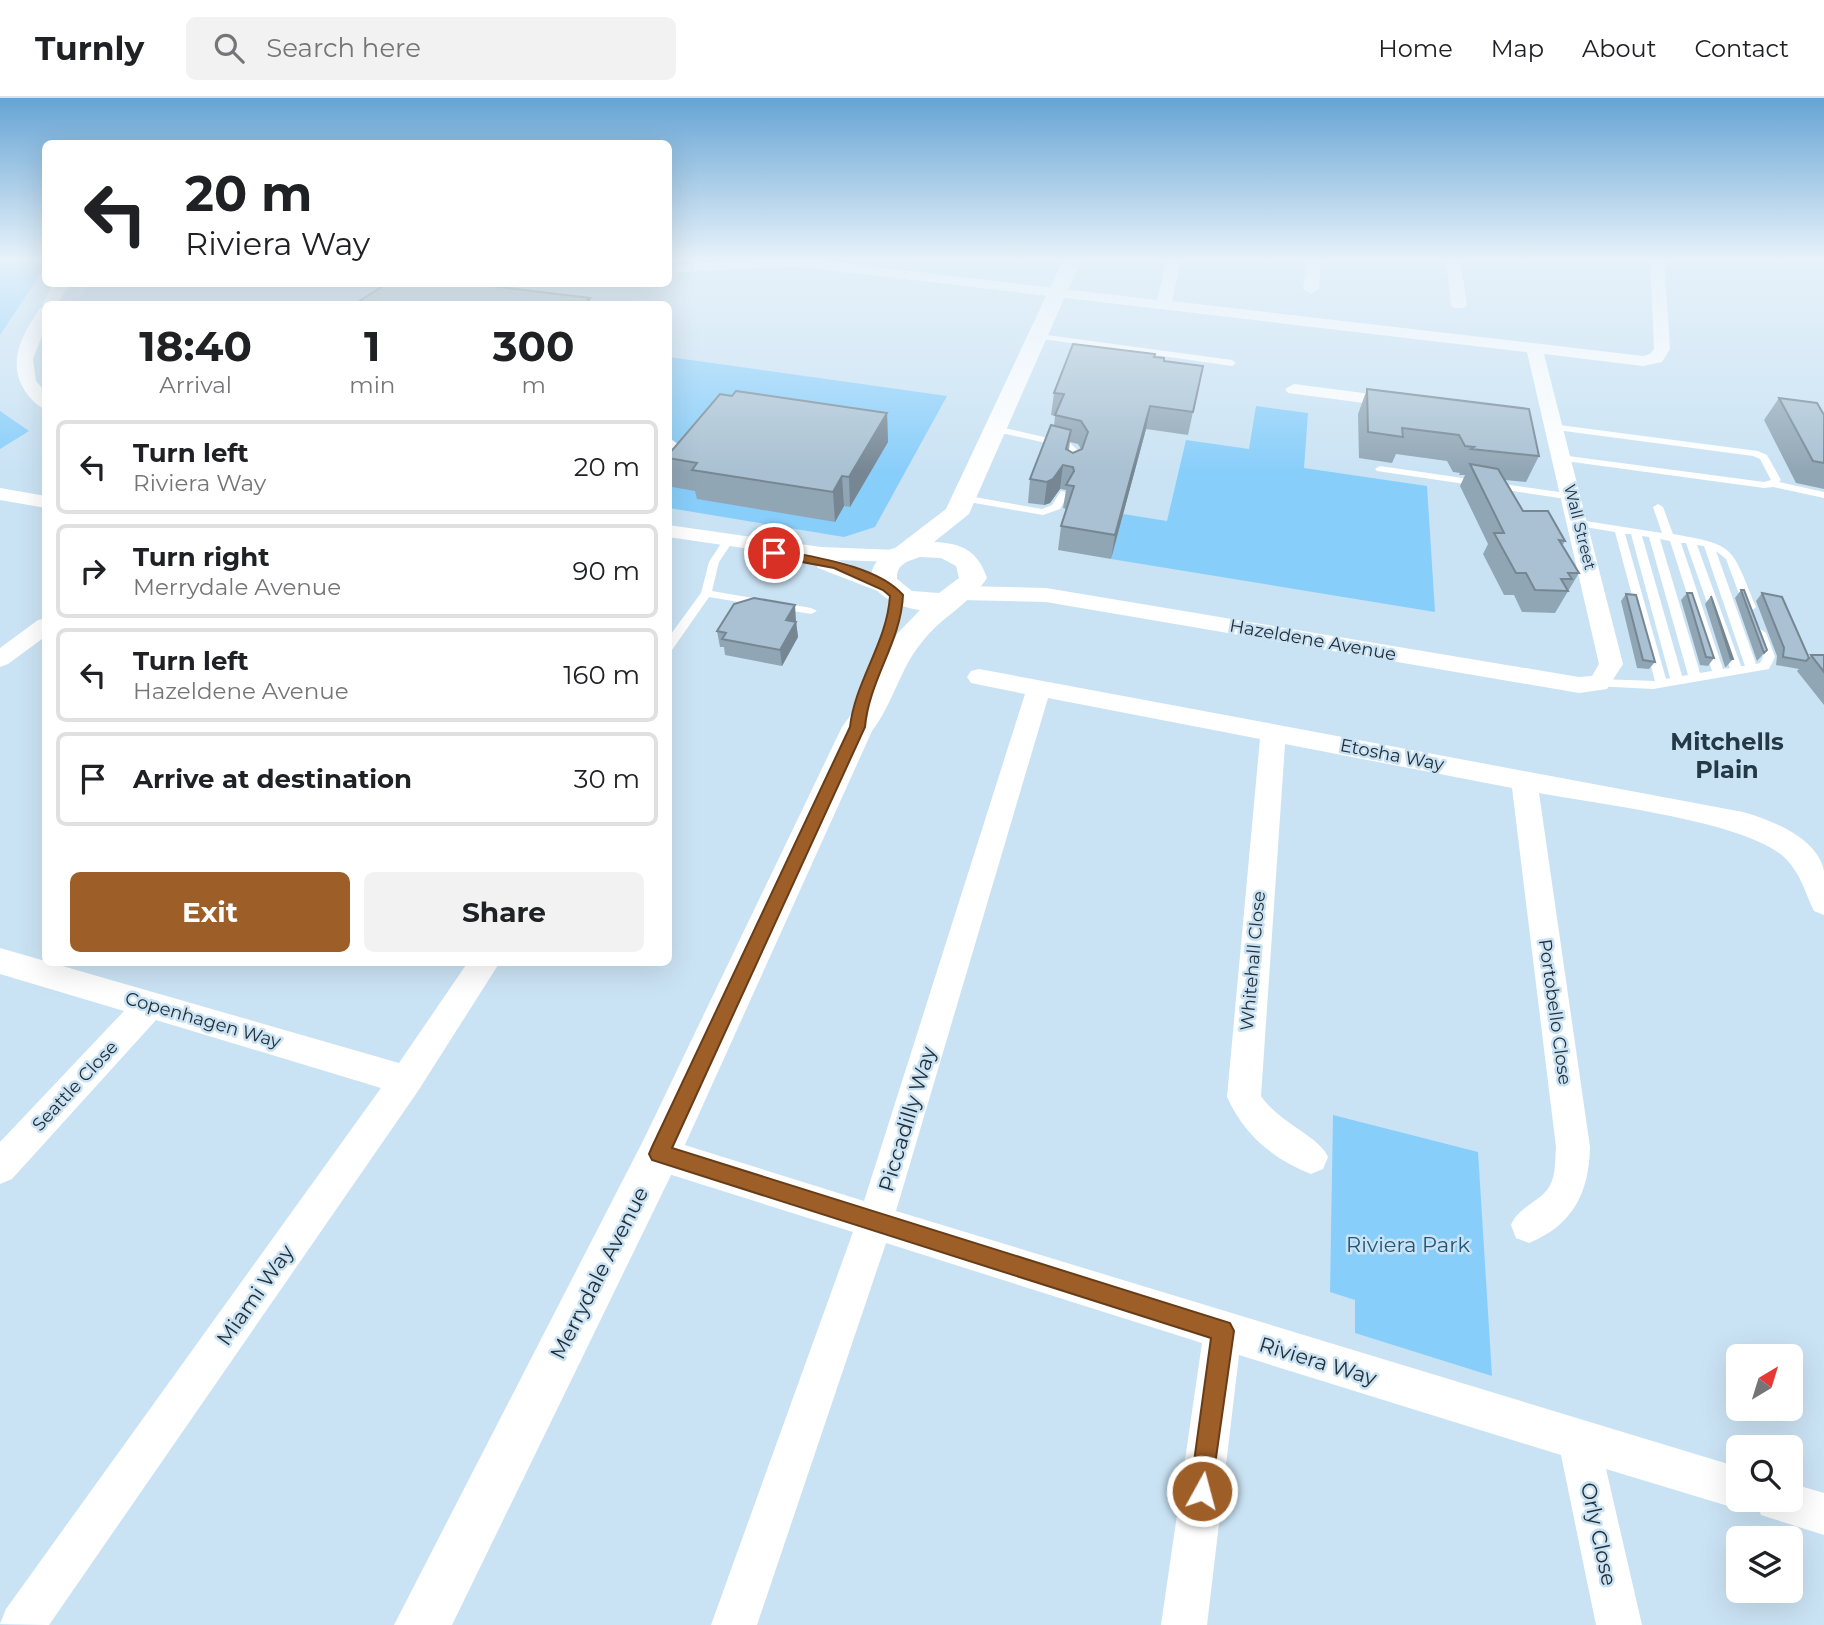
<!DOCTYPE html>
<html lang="en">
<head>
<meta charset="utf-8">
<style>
	body { margin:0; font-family:Montserrat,sans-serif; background:#f2f2f2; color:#202124; height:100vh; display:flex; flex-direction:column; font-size:26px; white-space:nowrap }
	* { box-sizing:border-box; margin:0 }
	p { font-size:23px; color:#757577 }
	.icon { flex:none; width:38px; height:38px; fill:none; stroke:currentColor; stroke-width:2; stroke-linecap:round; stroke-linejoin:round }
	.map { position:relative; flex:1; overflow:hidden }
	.details { position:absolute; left:42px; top:203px; width:630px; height:665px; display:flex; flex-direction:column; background:#fff; border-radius:10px; box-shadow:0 7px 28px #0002 }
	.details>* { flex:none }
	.top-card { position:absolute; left:42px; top:42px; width:630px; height:147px; border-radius:10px; box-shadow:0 7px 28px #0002; background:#fff; color:#202124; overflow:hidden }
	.needle { width:46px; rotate:38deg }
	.buttons { position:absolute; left:1726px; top:1246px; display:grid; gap:14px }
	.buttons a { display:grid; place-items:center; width:77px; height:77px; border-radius:10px; background:#fff; box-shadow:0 7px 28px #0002; font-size:35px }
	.pin { position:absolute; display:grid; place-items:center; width:60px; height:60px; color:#fff; margin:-30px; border:4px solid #fff; border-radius:50%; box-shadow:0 2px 7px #0007 }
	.me { position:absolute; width:77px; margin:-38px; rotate:7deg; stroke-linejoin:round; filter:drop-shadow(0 0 5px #0008) }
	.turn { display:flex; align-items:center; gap:24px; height:147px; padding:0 28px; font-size:32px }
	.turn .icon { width:91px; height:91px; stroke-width:2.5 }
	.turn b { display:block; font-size:49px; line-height:60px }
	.eta { display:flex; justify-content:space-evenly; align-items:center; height:119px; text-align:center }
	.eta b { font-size:42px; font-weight:700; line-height:49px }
	.cta { display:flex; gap:14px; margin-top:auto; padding:14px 28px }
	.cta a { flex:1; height:80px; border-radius:10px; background:#9e5e27; color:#fff; font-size:28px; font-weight:700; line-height:80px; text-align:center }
	.cta a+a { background:#f2f2f2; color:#202124 }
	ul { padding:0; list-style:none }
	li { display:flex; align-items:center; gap:21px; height:94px; margin:0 14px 10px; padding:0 14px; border:4px solid #e0e0e0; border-radius:10px }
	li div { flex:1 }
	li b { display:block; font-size:26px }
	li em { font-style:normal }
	header { display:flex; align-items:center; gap:42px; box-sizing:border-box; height:98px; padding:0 35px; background:#fff; border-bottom:2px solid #e0e0e0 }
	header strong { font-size:33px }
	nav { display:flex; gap:38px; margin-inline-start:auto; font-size:24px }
	.search { width:490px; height:63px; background:#f2f2f2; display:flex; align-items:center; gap:18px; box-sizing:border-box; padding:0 24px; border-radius:10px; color:#757577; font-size:26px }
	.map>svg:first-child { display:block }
	.built { fill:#b8d8ee }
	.green { fill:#88cefa }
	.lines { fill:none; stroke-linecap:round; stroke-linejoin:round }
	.service { fill:#fff; fill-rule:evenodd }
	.minor { fill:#fff; fill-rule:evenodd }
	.tertiary { fill:#fff; fill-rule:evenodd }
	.wall { fill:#91a6b5; fill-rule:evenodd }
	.shaded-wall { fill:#768793 }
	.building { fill:#a9c1d2; stroke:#768793; stroke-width:2 }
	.route { fill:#9e5e27; stroke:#673d19; stroke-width:2 }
	.labels { text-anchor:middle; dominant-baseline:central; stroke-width:5; stroke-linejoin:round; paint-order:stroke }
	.far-street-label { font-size:16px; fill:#252f36; stroke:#cae3f4 }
	.street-label { font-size:18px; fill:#252f36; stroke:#cae3f4 }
	.near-street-label { font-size:21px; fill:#252f36; stroke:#cae3f4 }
	.near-park-label { font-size:21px; fill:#215776; stroke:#cae3f4 }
	.district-label { font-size:24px; font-weight:bold; fill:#243946; stroke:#cae3f4 }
</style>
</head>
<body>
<header>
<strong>Turnly</strong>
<div class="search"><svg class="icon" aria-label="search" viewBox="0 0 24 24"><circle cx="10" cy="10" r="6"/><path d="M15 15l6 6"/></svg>Search here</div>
<nav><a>Home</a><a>Map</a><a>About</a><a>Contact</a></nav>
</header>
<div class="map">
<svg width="1824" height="1527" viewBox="0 0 1824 1527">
	<rect width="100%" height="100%" fill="#cae3f4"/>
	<path class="built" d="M88,186H429L589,206H76Z"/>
	<path class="green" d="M0,160H45L46,168L0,237Z
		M669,259L947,298L875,429L844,439L669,410Z
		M1256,308L1308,315L1304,370L1427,388L1435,514L1111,461L1123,416L1167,423L1186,342L1249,351Z
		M0,313L29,333L0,351Z
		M1333,1017L1478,1054L1492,1278L1355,1235V1202L1330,1194Z"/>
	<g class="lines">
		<path class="service" d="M1039,236L1232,262L1236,265L1232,268L1036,240V236Z
			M1552,326L1758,353L1767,357L1781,382L1779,384L1824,394V400L1773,389L1764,390L1558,362V358L1561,357L1764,384L1771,382L1760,361L1753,358L1549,331L1547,329Z
			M996,328L1070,345L1082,356L1077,371L1072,374L1067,371L1072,357L1064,349L993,333L991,331Z
			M668,339L678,346L668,354Z
			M1380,368L1573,396L1578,399L1573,402L1377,373L1375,371Z
			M1061,393L1069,395L1060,411L1043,417L963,403L958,400L963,397L1042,411L1052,407Z
			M1658,406L1663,409L1673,436C1736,447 1731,448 1756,509L1754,511L1750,512L1744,509L1726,461L1716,453L1756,566L1760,565L1763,559L1754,535L1760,531L1766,535L1775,559L1769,571L1653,591L1595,588L1593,585L1595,582L1599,581L1655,583L1615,434L1579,428L1574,425L1579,422L1662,435L1653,409ZM1625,436H1631L1670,580L1666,581ZM1642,438L1649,439L1688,577L1682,578ZM1660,441L1670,443L1712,573L1700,575ZM1681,445H1686L1730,570L1723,571ZM1697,447L1704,448L1745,568H1741Z
			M728,440L733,443L719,464L712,493L811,510L817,513L811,516L709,499L672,552L668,553V540L701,495L709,464L724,441Z"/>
		<path class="minor" d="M799,160L1157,202L1167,160H1181L1172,203L1643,258L1650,256L1654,251L1650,160H1664L1670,251L1662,264L1643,268L1544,256L1623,566L1607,591L1579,595L1046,504L962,502L951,495L962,488L1046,490L1579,579L1592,578L1599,566L1527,254L793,168L668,175V167Z
			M1307,160H1321L1319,191L1311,196L1303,191Z
			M1446,160H1460L1467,207L1464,210H1454L1451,207Z
			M54,186H70L57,206H46V227L33,261L36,283L46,295V311C37,309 30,300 25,293C6,263 23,236 40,210L44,209L42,206Z
			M1294,286L1402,300L1411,305L1402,310L1288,295L1285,291Z
			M0,390L46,398V410L0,402Z
			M668,427L821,449L895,452L906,458L895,464L837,462L896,485L899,490L896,495L888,497L818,470L815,465L818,461L668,439Z
			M46,520V538L8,566L0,569V550L38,522Z
			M979,571L1743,714C1771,722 1818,740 1824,773C1824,786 1824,803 1824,817L1814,813C1805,795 1801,776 1786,761C1749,723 1596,706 1539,695L1590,1049C1589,1095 1573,1127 1529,1145L1516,1140L1511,1127C1519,1107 1545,1103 1552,1083C1556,1072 1555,1060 1556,1049L1512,690L1285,646L1261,998C1279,1025 1320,1039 1328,1059L1323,1071L1311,1076C1272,1060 1245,1038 1227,999L1260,641L1048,600L896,1113L1738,1369V1402H1754L1738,1411L1606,1371L1642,1527H1596L1561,1357L1239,1257L1207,1527H1161L1202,1245L886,1145L757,1527H711L853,1134L659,1073L647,1068L642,1056L647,1044L659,1039L864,1103L1025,596L971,585L967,579L971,573Z
			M0,850L399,965L468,864H500L418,993L49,1527L0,1526L6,1511L381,990L156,922L12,1081L0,1086V1044L124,913L0,876Z
			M1790,1385L1824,1395V1437L1761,1417L1755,1402H1790Z"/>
		<path class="tertiary" d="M1064,160H1082L969,416L934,444C962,445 978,453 987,480C970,506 941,519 922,544C900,570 893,606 872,633L674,1071L452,1527H394L644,1041L842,629L860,604L897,536L920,512C896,509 855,490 878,462C884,455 886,452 895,450L946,411ZM920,459L941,460L956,468L959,480L939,495L912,493L897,481C896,466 908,463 920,459Z"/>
	</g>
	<path class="wall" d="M1154,259L1164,263L1203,268L1188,337L1146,331L1111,461L1058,452L1061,428L1066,411L1063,410L1066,392L1060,391L1050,405L1044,407L1028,405L1030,381L1054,328L1055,318L1051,317L1054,295ZM1070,344L1078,346L1081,351L1073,355L1069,352Z
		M1367,291L1539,358L1526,384L1505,382L1523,413L1565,443L1562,448L1579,475L1555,515L1522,514L1514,497H1504L1483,456L1488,446L1460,388L1465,377H1459L1460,375L1453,374L1447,363L1396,356L1392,365L1359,360L1358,316Z
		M1779,300L1824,317V391L1796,385L1764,322Z
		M887,315L888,344L850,409L844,408L835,424L697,401L695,393L672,389L668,371V357Z
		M1741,492L1767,552L1757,563L1735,500Z
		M1687,495L1714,560L1708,568L1700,567L1681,502Z
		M1762,495L1809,560L1811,557H1824V607L1797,573L1799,571L1776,567L1777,558L1756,503Z
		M1626,496L1655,564L1649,571L1637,570L1621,503Z
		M1711,498L1733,561L1726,569H1725L1705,506Z
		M796,523L798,539L782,568L725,557L724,549H720L717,533Z"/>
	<path class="shaded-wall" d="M590,200L591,206H583Z
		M1150,308L1146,331L1111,461L1115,437Z
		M887,315L888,344L850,409L849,379Z
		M1063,367L1060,391L1050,405L1044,407L1047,384Z
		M842,378L844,408L835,424L833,394Z
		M795,507L796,523L788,538L786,522Z
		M796,524L798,539L782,568L780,552Z"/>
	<path class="building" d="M386,186H474L590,200L583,206H355Z
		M1073,246L1155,256L1154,259L1164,260V263L1203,268L1193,314L1150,308L1115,437L1061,428L1074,388L1066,387L1074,373L1073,369L1063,367L1053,381L1047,384L1030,381L1051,327L1071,332L1066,351L1073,355L1082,351L1088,334L1081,323L1055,317L1064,296L1054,295Z
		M1367,291L1529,311L1539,358L1471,351L1474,349L1465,348L1459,337L1402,330L1403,339L1368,334Z
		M736,293L887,315L849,379L842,378L833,394L692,372L697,365L668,360V357L720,296L732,298Z
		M1779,300L1817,305L1824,317V365L1813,363Z
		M1470,366L1498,371L1523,413H1548L1565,443L1559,442L1579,475H1568L1572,481H1561L1568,493L1535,492L1526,475H1516L1494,435H1504Z
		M1741,492H1744L1767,552L1764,555Z
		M1687,495H1692L1714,560L1706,559Z
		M1762,495L1782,499L1809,560L1806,563L1783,559L1784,550Z
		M1626,496L1636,497L1655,564L1643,562Z
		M1711,498L1733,561H1731Z
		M754,500L795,507L786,522L796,524L780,552L722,541L726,535L717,533L734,506Z
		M1811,557H1824V574Z"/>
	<linearGradient id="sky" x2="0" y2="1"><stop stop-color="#66a4d4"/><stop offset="0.43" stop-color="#e7f2fa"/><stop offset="1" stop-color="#e7f2fa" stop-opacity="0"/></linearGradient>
	<rect width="1824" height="374" fill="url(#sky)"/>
	<path class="route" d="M774,451C812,459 877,467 903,497C901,544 869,582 865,629L672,1050L1230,1225L1234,1233L1210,1402L1202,1405L1193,1402L1190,1393L1211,1240L652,1062L649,1056L652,1049L850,629C855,583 887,545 890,498L883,492L834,470L770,458L768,455Z"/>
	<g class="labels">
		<g class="far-street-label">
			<text transform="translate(1580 429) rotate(76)">Wall Street</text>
		</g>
		<g class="street-label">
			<text transform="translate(1313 542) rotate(10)">Hazeldene Avenue</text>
			<text transform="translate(1392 657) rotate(11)">Etosha Way</text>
			<text transform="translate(1253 863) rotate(-85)">Whitehall Close</text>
			<text transform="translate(1555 914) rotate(82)">Portobello Close</text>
			<text transform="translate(203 922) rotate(16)">Copenhagen Way</text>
			<text transform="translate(75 988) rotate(-47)">Seattle Close</text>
		</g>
		<g class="near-street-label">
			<text transform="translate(907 1021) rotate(-73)">Piccadilly Way</text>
			<text transform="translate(599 1175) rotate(-63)">Merrydale Avenue</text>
			<text transform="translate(255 1197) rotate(-55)">Miami Way</text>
			<text transform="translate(1318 1263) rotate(17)">Riviera Way</text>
			<text transform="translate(1599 1436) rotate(78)">Orly Close</text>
		</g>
		<g class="near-park-label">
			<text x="1408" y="1146">Riviera Park</text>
		</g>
		<g class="district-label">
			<text x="1727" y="643">Mitchells<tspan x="1727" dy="28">Plain</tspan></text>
		</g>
	</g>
</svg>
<div class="buttons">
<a><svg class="needle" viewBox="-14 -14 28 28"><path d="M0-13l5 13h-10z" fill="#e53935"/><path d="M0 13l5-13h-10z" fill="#757577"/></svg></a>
<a><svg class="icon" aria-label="search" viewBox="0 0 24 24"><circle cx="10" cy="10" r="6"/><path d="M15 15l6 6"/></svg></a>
<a><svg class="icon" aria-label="layers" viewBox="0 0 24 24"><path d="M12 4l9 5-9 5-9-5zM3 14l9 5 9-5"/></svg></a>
</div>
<div class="pin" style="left:774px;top:455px;background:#d93025"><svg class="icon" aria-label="arrive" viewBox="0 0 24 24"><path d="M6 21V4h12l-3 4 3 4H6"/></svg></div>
<svg class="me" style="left:1202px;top:1393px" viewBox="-20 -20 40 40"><circle r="17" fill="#9e5e27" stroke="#fff" stroke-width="3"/><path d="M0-11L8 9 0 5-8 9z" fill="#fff"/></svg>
<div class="top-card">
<div class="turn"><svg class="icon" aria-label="left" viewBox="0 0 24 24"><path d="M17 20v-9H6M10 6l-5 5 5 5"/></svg><div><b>20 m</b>Riviera Way</div></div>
</div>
<section class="details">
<div class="eta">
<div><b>18:40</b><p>Arrival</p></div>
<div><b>1</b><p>min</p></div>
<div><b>300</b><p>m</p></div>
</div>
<ul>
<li><svg class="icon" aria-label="left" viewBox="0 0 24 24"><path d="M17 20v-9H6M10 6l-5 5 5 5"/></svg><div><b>Turn left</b><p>Riviera Way</p></div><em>20 m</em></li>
<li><svg class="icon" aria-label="right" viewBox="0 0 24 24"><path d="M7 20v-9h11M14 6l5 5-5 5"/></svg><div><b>Turn right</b><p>Merrydale Avenue</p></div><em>90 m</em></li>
<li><svg class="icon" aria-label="left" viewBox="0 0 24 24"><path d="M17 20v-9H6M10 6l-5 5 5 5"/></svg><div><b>Turn left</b><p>Hazeldene Avenue</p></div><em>160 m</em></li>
<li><svg class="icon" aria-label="arrive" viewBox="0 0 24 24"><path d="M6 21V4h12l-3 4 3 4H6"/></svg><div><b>Arrive at destination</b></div><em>30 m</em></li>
</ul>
<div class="cta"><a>Exit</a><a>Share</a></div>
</section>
</div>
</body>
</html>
